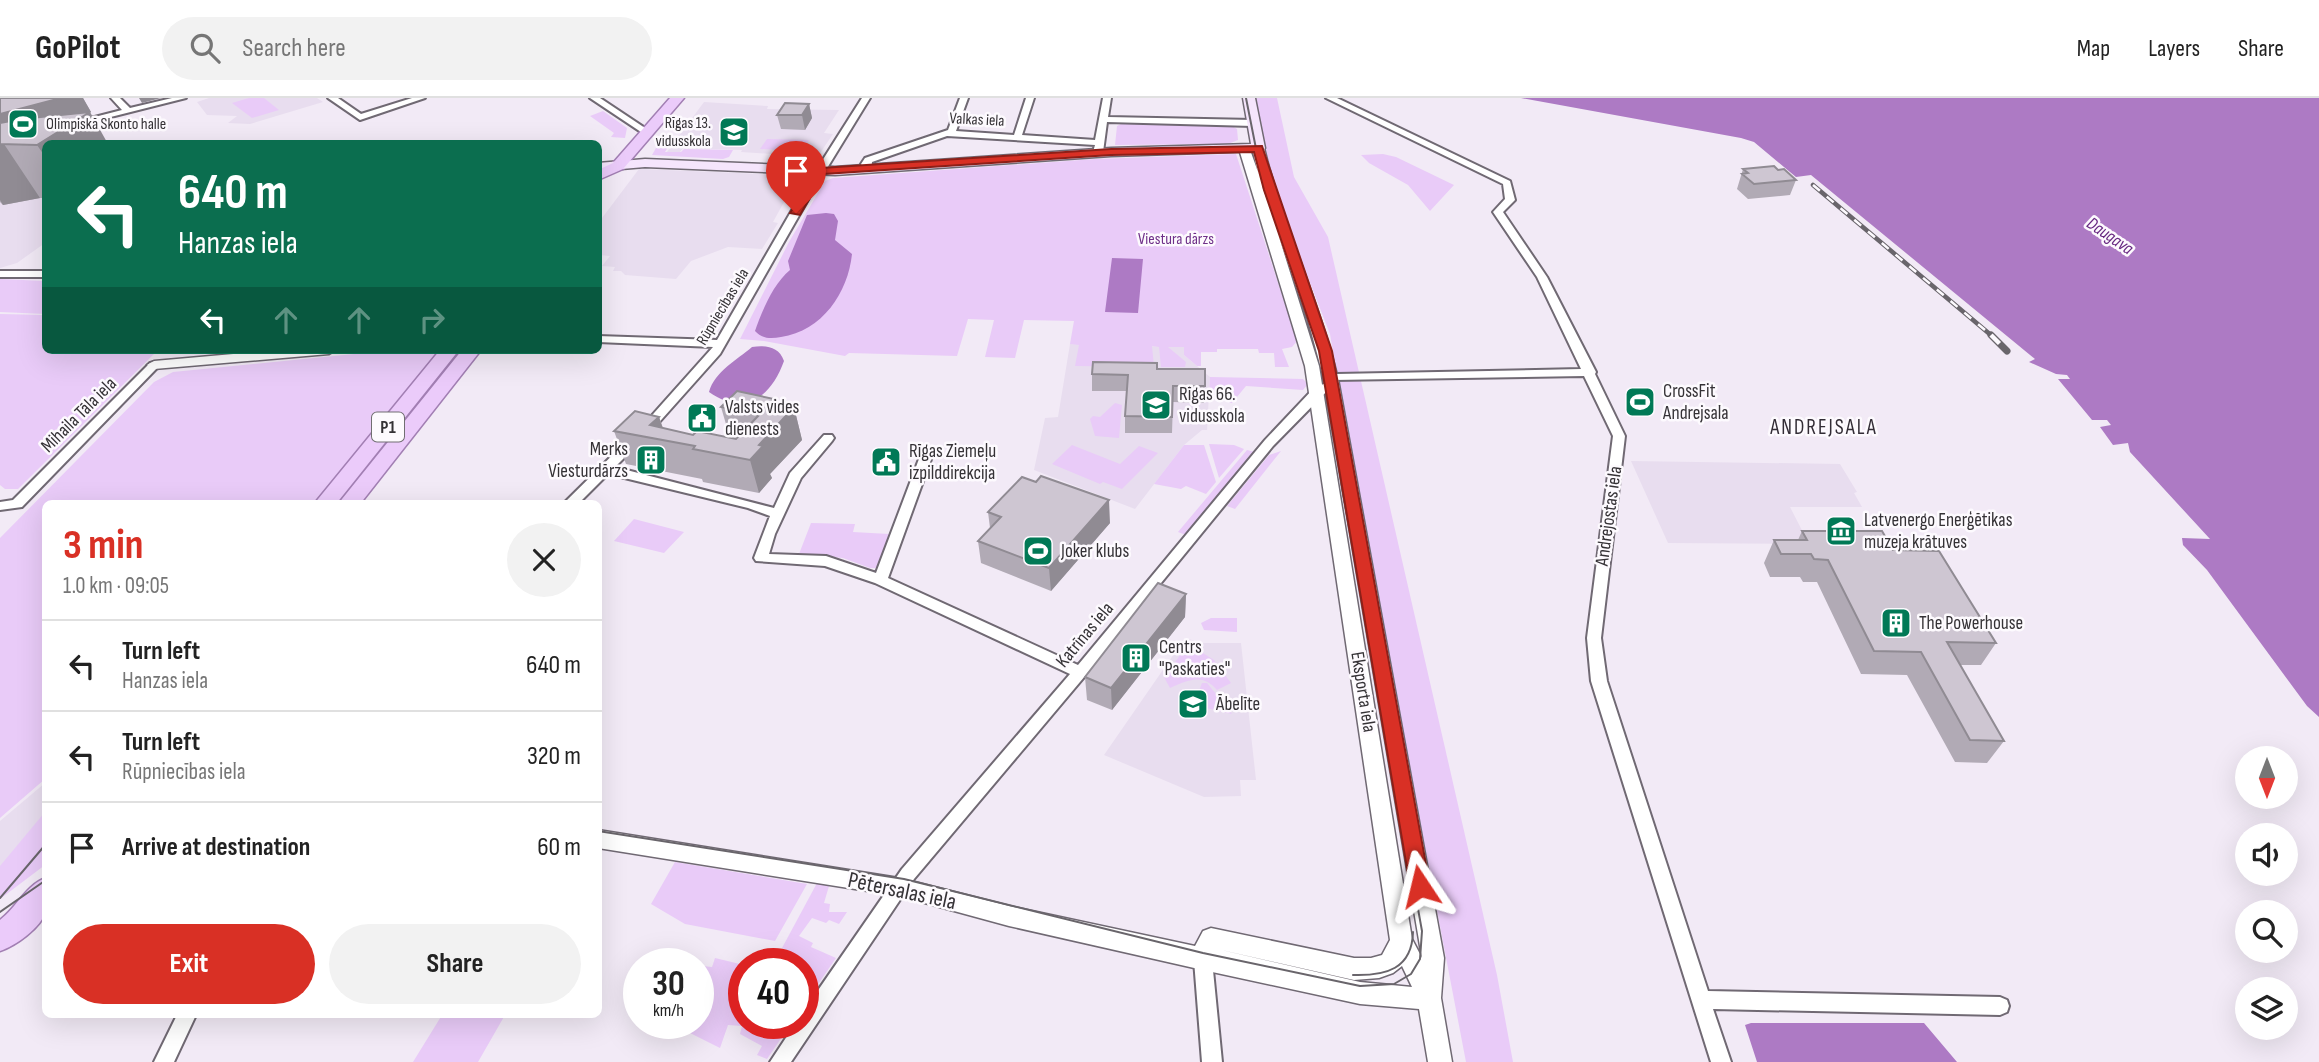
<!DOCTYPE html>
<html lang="en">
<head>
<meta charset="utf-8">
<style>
	body { margin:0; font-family:"Sofia Sans Condensed",sans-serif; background:#f2f2f2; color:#222; height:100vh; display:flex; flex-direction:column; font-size:26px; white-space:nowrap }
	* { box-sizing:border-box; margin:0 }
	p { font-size:23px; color:#767676 }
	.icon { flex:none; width:38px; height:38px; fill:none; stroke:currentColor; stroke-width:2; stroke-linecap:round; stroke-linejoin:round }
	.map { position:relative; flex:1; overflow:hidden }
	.details { position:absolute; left:42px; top:402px; width:560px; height:518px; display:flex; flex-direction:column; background:#fff; border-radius:10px; box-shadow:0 7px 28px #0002 }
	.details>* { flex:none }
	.banner { position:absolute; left:42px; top:42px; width:560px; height:214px; border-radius:10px; box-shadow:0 7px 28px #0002; background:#0b6e4f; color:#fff; overflow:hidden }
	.needle { width:46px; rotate:180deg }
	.tools { position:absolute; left:2235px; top:648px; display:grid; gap:14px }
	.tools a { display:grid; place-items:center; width:63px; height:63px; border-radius:50%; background:#fff; box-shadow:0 7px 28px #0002; font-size:35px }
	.speed { position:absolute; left:623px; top:850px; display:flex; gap:14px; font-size:35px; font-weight:700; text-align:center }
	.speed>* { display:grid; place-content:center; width:91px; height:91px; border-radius:50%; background:#fff; box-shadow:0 7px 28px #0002; line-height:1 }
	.speed small { font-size:18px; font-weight:400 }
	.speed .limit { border:10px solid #d22; background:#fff; color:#111 }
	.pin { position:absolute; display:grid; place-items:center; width:60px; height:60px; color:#fff; margin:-72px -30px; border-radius:50% 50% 50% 0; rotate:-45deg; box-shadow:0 0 7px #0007 }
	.pin .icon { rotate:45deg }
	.me { position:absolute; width:77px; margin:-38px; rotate:350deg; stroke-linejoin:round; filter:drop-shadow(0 0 5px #0008) }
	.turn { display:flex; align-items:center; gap:24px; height:147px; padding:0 21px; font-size:32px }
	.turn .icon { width:91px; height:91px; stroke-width:2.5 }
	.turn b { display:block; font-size:49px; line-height:60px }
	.lanes { display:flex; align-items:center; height:66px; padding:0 21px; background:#0003; justify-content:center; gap:35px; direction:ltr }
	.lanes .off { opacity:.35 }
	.round { display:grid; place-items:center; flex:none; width:74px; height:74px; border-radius:37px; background:#f2f2f2 }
	.summary { display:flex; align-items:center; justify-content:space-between; height:119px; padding:0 21px }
	h1 { font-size:42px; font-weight:700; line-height:52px; color:#d93025 }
	.action { display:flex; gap:14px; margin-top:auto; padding:14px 21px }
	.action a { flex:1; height:80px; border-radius:42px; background:#d93025; color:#fff; font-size:28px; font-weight:700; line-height:80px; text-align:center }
	.action a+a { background:#f2f2f2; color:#222 }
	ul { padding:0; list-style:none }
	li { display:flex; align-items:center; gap:21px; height:91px; padding:0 21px; border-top:2px solid #e0e0e0 }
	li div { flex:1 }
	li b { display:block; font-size:26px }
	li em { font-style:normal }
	header { display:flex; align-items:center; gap:42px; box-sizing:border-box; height:98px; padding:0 35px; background:#fff; border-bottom:2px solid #e0e0e0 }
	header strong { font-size:33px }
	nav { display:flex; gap:38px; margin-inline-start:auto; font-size:24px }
	.search { width:490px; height:63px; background:#f2f2f2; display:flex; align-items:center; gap:18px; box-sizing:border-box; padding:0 24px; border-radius:38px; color:#767676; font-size:26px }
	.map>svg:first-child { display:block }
	.built { fill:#e8ddef }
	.green { fill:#e9cbf8 }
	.water { fill:#ad7ac4 }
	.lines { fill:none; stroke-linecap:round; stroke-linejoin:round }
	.minor-casing { stroke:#706973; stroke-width:4 }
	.tertiary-casing { stroke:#706973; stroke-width:3 }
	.secondary-casing { stroke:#706973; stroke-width:3 }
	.primary-casing { stroke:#a27fb3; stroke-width:3 }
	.minor { fill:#fff; fill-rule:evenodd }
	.tertiary { fill:#fff; fill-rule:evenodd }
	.secondary { fill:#f5e5fc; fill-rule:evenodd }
	.primary { fill:#ebcbfa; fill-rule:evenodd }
	.tram { stroke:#69656b; stroke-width:2 }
	.rail-far1-casing { stroke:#69656b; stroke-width:4.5 }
	.rail-casing { stroke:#69656b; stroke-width:7 }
	.rail-far1 { stroke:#fdfafe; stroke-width:2.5; stroke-dasharray:9; stroke-linecap:butt }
	.rail { stroke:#fdfafe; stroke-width:4.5; stroke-dasharray:12; stroke-linecap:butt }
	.wall { fill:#b1aab5 }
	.shaded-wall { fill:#908b93 }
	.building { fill:#cec6d2; stroke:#908b93; stroke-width:2 }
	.route { fill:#d93025; stroke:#8d1f18; stroke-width:2 }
	.labels { text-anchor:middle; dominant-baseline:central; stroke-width:5; stroke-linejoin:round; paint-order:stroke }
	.far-street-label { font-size:16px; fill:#353236; stroke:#fdfafe }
	.far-poi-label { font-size:16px; fill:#353236; stroke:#fdfafe; text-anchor:end }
	.far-park-label { font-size:16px; fill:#6f3089; stroke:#fdfafe }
	.far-water-label { font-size:18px; font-style:italic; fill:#682982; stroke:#fdfafe }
	.shield { fill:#fdfafe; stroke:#716e72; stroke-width:2 }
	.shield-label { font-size:18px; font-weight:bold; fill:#353236 }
	.poi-label { font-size:19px; fill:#353236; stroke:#fdfafe; text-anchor:start }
	.street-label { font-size:19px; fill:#353236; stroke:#fdfafe }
	.neighbourhood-label { font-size:21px; letter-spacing:2px; fill:#332d36; stroke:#fdfafe }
	.near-street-label { font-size:23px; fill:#353236; stroke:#fdfafe }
</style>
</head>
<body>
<header>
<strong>GoPilot</strong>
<div class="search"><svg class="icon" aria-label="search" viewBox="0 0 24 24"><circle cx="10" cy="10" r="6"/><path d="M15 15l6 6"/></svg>Search here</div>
<nav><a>Map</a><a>Layers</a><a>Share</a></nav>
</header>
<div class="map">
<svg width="2319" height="964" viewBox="0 0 2319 964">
	<rect width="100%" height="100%" fill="#f2eaf6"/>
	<path class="built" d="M209,0H317L323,4L250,26L228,25L237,18L207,17L197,4Z
		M704,4L768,8L767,11L839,12L824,35L833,36L816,61L774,60L770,59L772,56L741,54L742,52L683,50L680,54H667Z
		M45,66V145L17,165L0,170V75Z
		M639,71L717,74L801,78L789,95L773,124L778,125L762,151L728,149L691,163L676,181L625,177L621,173H613L615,169L602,168L610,158L599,157V124Z
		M1070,246L1184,249V257L1210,279L1207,332H1202L1184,347L1135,411L1034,372L1045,320L1058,319Z
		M1631,363L1840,366L1857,394L1854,395L1862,409H1790L1809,446L1668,445Z
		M1185,540L1202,545H1241L1256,682H1240L1241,698L1204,699L1104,657Z
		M45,685V715L0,769V723Z"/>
	<path class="green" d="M249,0H264L279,12L252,20L232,5Z
		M1254,0H1277L1294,79L1328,139L1497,877L1513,964H1466L1352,369L1330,236L1273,90Z
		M603,13L627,30L625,40L611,39L614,35L590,18Z
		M1123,25L1232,28L1237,31L1238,42L1228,46L1115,47L1117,28Z
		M767,41L809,42L802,53L760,51Z
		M668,49L665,54H681L684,51L733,52L729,59L723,61L652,57L656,50Z
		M1236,56L1297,243L1292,249L1282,251L1289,269H1275L1274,255H1259L1258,251H1217V254H1201V268H1197L1184,257V249H1168L1186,264L1185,269H1161L1159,249L1152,248L1154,269L1075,268L1079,247L1070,246L1074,223L1024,222L1015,260L985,259L994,222L968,221L957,258L849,255L845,258L764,243L740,241L789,144L825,83L833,80L1095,61Z
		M1383,56L1396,59L1454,87L1430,113L1408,87L1369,65L1361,57Z
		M0,181L45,183V216L0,214Z
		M0,216L45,217L46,252H158L18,391H5L0,387Z
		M394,252L441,254L317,406H46L45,681L0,720V440L154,284L173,274Z
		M1210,279L1303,281L1308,286L1303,292L1246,288L1232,305L1209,298Z
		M1115,305L1122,307L1119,340L1095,338L1090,321L1093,318L1100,319Z
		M1209,346L1234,347L1244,351L1219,380Z
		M1072,347L1120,366L1139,348L1158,355L1122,391L1103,384L1100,386L1052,366Z
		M1184,347H1204L1216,384L1206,396L1186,388L1181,391L1154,386Z
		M1247,352L1255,354L1186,437L1178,434Z
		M1281,353L1235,411L1227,408L1269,357Z
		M634,421L684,434L664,455L614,443Z
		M811,425L855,426L853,434L889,436L877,470H870L843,460L799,456Z
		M1211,520H1237V534L1204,532L1201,525Z
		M1198,552L1214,562L1231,585L1217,592C1202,575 1189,582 1170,590L1164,579L1181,556Z
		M1202,585H1207L1232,616L1206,610L1197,598Z
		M45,714V767L0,801V768Z
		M675,764L807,786L775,843L685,826L651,806Z
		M817,785L829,788L824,805L830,806L829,814H847L839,826L829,822L826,825L812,820L799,838L813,845L811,849L836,860L803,908V866L778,865L787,852L782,850Z
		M715,860L744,867V926H791L767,961L757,957L762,948L740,936L742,928L728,927L720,950L678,929L679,926H698V879L703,868L712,869Z
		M442,917H505L478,964H413Z"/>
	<path class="water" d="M1521,0H2319V619L2307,608L2207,472L2183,447L2182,440L2210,441L2130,354L2128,345L2113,347L2100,329L2111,327L2107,322H2092L2058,281H2070L2067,277L2056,276L2029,264L2035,261L1811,77L1796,79L1754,44L1741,40Z
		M826,115L834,116L838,123L835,142L852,156C848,195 822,233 781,239C771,241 762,241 755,233C762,213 773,186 790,172L788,163L807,117Z
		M1112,160L1143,161L1138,215L1105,214Z
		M752,249C767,247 779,249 784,263C771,299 745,319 709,294C715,273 737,262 752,249Z
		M1751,925H1924L1957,964H1757L1745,927Z"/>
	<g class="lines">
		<g class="minor-casing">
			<path id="minor" d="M111,0H120L130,10L172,0H186L75,28V24L122,12Z
				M328,0H338L361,16L412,0H425L360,22Z
				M590,0H600L651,34L644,36Z
				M862,0H870L813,93L720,256L654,330L615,369L774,410L790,375L824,337H832L834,340L832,343L801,380L775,436L769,456L826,458L876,475L922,353L924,350H932L934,353L888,480L1078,567L1265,342L1315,289L1324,286L1330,290L1273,348L1085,578L914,781L791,964H770L795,926H803V914L902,771L1070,576L875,485L825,468L756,463L754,460L770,418L748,410L608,376L578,406H563L646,324L713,249L598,244V238L717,242L803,93Z
				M960,0H968L956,33L1014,37L1026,0H1034L1022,37L1095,42L1103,0H1111L1108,19L1253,22L1257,25L1253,28L1107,24L1103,54L1098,57L1093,54L1095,47L947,38L872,64L871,73H865L861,66L865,60L948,32Z
				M1326,0H1337L1510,83L1515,102L1503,114L1547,179L1596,274L1595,276L1625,338L1601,540L1607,583L1708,893L2000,899L2007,902L2009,908L2007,914L2000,917L1713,911L1731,964H1711L1591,583L1587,540L1613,338L1584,278L1333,282L1331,280L1337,276L1581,271L1537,179L1493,114L1505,101L1503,86Z
				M0,173H46V179H0Z
				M154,264L160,267L158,269L22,409L0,412V404L13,402L150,265Z
				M1203,854L1209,856L1212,862L1222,964H1202L1194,862L1197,856Z
				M177,917H196L174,964H154Z"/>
		</g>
		<g class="tertiary-casing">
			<path id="tertiary" d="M1258,47L1264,50C1283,129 1319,202 1338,281L1444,860L1441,900L1452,964H1428L1419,911L1360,906L1203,872L1009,828L899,798L598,750V732L899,780L1009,808L1195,848L1203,833L1211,830L1354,860H1371L1382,857L1390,842L1305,268L1239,51L1249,49L1258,74L1252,50ZM1279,139L1308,222L1324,281L1422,860L1412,841L1319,268ZM1217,851L1354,882L1379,880L1393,875L1402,868L1412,889L1360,884Z
				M279,252H336L329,256L154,271L147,267L154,263Z"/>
		</g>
		<g class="secondary-casing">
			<path id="secondary" d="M1243,0H1255L1265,50L1263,53L1111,58L835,77L645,69L598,73V65L645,61L835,69L1111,50L1251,46Z"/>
		</g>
		<g class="primary-casing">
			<path id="primary" d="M670,0H684L623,71L598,82V72L613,65Z
				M440,252H459L336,406H314Z
				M462,252H481L360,406H338Z
				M46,780C46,790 48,804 46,813C41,830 15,848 0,853V822C16,810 27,786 46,780Z"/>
		</g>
		<use href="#minor" class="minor"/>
		<use href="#tertiary" class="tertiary"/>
		<use href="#secondary" class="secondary"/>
		<use href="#primary" class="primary"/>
		<path class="tram" d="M598,733L904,781L1203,855L1360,888L1394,886L1411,876L1420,861L1422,833L1342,389L1323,256L1316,228L1264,91L1246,0
			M0,800L46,746
			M0,814L46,782
			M1353,877C1386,878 1412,871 1413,834"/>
		<g class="rail-far1-casing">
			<path id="rail-far1" d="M1813,87L1992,238"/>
		</g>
		<g class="rail-casing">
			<path id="rail" d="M1991,237L2007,253"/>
		</g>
		<use href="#rail-far1" class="rail-far1"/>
		<use href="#rail" class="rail"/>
	</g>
	<path class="wall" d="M0,0H83L91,14L46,46V100H40L3,107L0,104Z
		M809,6L812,20L805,32L781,31L777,17Z
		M1743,71L1778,72L1796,82L1790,97L1748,101L1737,91Z
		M1157,271H1205L1204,305L1173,304L1172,335H1125V318L1127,293H1092V276Z
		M775,305L794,309L802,342L770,376L772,380L759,395L703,384L702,381L626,366L614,333L659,319L663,330L693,337L730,340L721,309Z
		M988,414L1110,425L1051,493L981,465L978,443L990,430Z
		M1802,433L1893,452L1996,545L1981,567H1960L2004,643L1987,665L1955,664L1907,577L1861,576L1817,484H1803L1800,479H1770L1764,465L1774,442H1798Z
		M1186,496L1185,519L1112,612L1087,602L1085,579Z"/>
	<path class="shaded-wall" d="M61,0H83L91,14H90L108,46H46V60L37,47L0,39V16Z
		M139,0H161L142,5Z
		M809,6L812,20L805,32L802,17Z
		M0,46H4L40,100L3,107L0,102Z
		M774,301L780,324L794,309L802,342L770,376L772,380L759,395L750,362L759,347L770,305Z
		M659,319L667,343L650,327Z
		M1109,402L1110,425L1051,493L1049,470Z
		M1186,496L1185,519L1112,612L1111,590Z"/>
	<path class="building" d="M0,0H61L0,16Z
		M785,5L809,6L802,17H777Z
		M90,14L37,47L0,46V25L21,21Z
		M1774,68L1778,72L1784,71L1796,82L1754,86L1742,76L1748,75L1743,71Z
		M1093,264L1157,265V271H1205V288H1173L1172,319L1125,318L1128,277L1092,276Z
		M737,293L774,301L770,305L794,309L759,347L763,348L750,362L693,351L695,348L614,333L635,313L659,319L650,327L693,337L697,333L736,341L759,317L721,309Z
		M1041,378L1109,402L1049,470L978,443L1001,419L988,414L1022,379L1036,384Z
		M1802,433H1882L1893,452L1939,453L1996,545L1947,544L2004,643L1970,642L1921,554L1874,553L1828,462L1814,461L1811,456H1781L1774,442H1807Z
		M1158,485L1186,496L1111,590L1085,579Z"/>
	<path class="route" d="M1262,48L1332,253L1430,788L1427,794L1420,796L1413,794L1410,788L1319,253L1264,92L1254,54L1111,57L824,76L800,117L790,115L816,73L821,70L1111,51Z"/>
	<defs>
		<g id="stadium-square" transform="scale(1.575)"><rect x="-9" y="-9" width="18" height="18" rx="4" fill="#017956" stroke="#fdfafe"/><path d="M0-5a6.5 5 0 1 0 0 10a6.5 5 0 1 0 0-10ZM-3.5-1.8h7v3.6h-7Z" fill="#fff"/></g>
		<g id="school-square" transform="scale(1.575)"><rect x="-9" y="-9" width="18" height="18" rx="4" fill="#017956" stroke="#fdfafe"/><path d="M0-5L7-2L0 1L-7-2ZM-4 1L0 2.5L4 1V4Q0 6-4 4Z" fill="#fff"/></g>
		<g id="civic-square" transform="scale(1.575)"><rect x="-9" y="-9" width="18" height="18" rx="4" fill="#017956" stroke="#fdfafe"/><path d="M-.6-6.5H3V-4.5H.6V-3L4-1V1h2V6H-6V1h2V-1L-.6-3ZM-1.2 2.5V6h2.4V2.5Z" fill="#fff"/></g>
		<g id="building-square" transform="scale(1.575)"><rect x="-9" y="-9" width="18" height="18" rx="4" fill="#017956" stroke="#fdfafe"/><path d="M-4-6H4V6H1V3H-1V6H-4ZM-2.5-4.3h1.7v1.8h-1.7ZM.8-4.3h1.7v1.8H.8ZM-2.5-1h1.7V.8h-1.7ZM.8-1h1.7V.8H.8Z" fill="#fff"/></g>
		<g id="museum-square" transform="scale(1.575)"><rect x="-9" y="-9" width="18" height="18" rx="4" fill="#017956" stroke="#fdfafe"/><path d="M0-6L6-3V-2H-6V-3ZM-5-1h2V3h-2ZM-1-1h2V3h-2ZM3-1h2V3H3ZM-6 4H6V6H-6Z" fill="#fff"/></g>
	</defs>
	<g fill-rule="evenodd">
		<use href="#stadium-square" x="23" y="26"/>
		<use href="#school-square" x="734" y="34"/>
		<use href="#stadium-square" x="1640" y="304"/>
		<use href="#school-square" x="1156" y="307"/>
		<use href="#civic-square" x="702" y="320"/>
		<use href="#building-square" x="651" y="362"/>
		<use href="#civic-square" x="886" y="364"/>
		<use href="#museum-square" x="1841" y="433"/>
		<use href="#stadium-square" x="1038" y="453"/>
		<use href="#building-square" x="1896" y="525"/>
		<use href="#building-square" x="1136" y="560"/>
		<use href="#school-square" x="1193" y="606"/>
	</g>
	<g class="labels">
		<g class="far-street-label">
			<text transform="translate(977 22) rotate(3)">Valkas iela</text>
			<text transform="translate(723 209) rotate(-59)">Rūpniecības iela</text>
		</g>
		<g class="far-poi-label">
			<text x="711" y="25">Rīgas 13.<tspan x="711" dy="18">vidusskola</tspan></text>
			<text x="46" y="26" text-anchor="start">Olimpiskā Skonto halle</text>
		</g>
		<g class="far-park-label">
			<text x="1176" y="141">Viestura dārzs</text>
		</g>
		<g class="far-water-label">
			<text transform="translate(2110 138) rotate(34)">Daugava</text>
		</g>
		<rect class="shield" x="372" y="314.5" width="32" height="29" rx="5"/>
		<g class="shield-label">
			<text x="388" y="329">P1</text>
		</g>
		<g class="poi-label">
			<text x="1663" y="293">CrossFit<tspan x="1663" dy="22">Andrejsala</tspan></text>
			<text x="1179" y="296">Rīgas 66.<tspan x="1179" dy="22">vidusskola</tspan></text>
			<text x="725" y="309">Valsts vides<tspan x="725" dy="22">dienests</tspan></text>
			<text x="628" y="351" text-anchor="end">Merks<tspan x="628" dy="22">Viesturdārzs</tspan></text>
			<text x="909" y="353">Rīgas Ziemeļu<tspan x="909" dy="22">izpilddirekcija</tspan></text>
			<text x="1864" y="422">Latvenergo Enerģētikas<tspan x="1864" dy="22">muzeja krātuves</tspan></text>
			<text x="1061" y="453">Joker klubs</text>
			<text x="1919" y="525">The Powerhouse</text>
			<text x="1159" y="549">Centrs<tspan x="1159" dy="22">"Paskaties"</tspan></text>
			<text x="1216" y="606">Ābelīte</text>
		</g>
		<g class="street-label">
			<text transform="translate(79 317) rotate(-45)">Mihaila Tāla iela</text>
			<text transform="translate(1609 418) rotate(-82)">Andrejostas iela</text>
			<text transform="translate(1085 537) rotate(-50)">Katrīnas iela</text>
			<text transform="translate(1363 594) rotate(81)">Eksporta iela</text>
		</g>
		<g class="neighbourhood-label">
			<text x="1824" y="329">ANDREJSALA</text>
		</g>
		<g class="near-street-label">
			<text transform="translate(902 793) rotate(12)">Pētersalas iela</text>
		</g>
	</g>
</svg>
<div class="tools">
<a><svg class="needle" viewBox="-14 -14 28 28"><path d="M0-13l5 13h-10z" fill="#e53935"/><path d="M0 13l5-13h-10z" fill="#767676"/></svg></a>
<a><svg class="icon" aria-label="sound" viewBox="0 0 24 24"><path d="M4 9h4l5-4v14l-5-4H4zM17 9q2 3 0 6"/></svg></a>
<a><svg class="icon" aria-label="search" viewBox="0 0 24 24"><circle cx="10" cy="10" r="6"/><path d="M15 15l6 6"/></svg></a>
<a><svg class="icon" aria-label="layers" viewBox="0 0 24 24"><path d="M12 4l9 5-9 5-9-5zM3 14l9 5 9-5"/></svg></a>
</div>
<div class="speed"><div>30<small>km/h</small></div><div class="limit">40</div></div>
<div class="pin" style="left:796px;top:115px;background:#d93025"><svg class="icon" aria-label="arrive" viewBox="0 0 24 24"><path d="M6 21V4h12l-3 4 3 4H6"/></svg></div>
<svg class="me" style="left:1420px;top:788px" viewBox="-20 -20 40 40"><path d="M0-17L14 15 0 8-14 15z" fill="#d93025" stroke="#fff" stroke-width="4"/></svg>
<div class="banner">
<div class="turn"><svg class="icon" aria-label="left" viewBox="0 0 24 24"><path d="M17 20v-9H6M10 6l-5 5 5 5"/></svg><div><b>640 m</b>Hanzas iela</div></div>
<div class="lanes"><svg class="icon" aria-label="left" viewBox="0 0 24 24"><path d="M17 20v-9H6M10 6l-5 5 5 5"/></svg><svg class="icon off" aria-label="ahead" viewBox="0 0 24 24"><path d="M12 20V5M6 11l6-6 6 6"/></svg><svg class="icon off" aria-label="ahead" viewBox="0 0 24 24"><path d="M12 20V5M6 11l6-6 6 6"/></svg><svg class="icon off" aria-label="right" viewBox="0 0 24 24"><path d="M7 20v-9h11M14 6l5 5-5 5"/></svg></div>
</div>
<section class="details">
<div class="summary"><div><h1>3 min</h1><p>1.0 km · 09:05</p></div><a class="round"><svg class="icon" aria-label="close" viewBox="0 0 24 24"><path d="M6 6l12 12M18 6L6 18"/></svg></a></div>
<ul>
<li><svg class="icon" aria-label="left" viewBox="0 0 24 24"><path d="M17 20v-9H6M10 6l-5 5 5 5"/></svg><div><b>Turn left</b><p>Hanzas iela</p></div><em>640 m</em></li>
<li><svg class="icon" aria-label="left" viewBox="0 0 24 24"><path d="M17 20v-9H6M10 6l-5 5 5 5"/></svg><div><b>Turn left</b><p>Rūpniecības iela</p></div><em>320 m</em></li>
<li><svg class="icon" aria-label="arrive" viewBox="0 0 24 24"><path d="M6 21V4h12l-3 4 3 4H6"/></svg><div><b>Arrive at destination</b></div><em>60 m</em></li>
</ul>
<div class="action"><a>Exit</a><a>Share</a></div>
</section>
</div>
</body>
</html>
